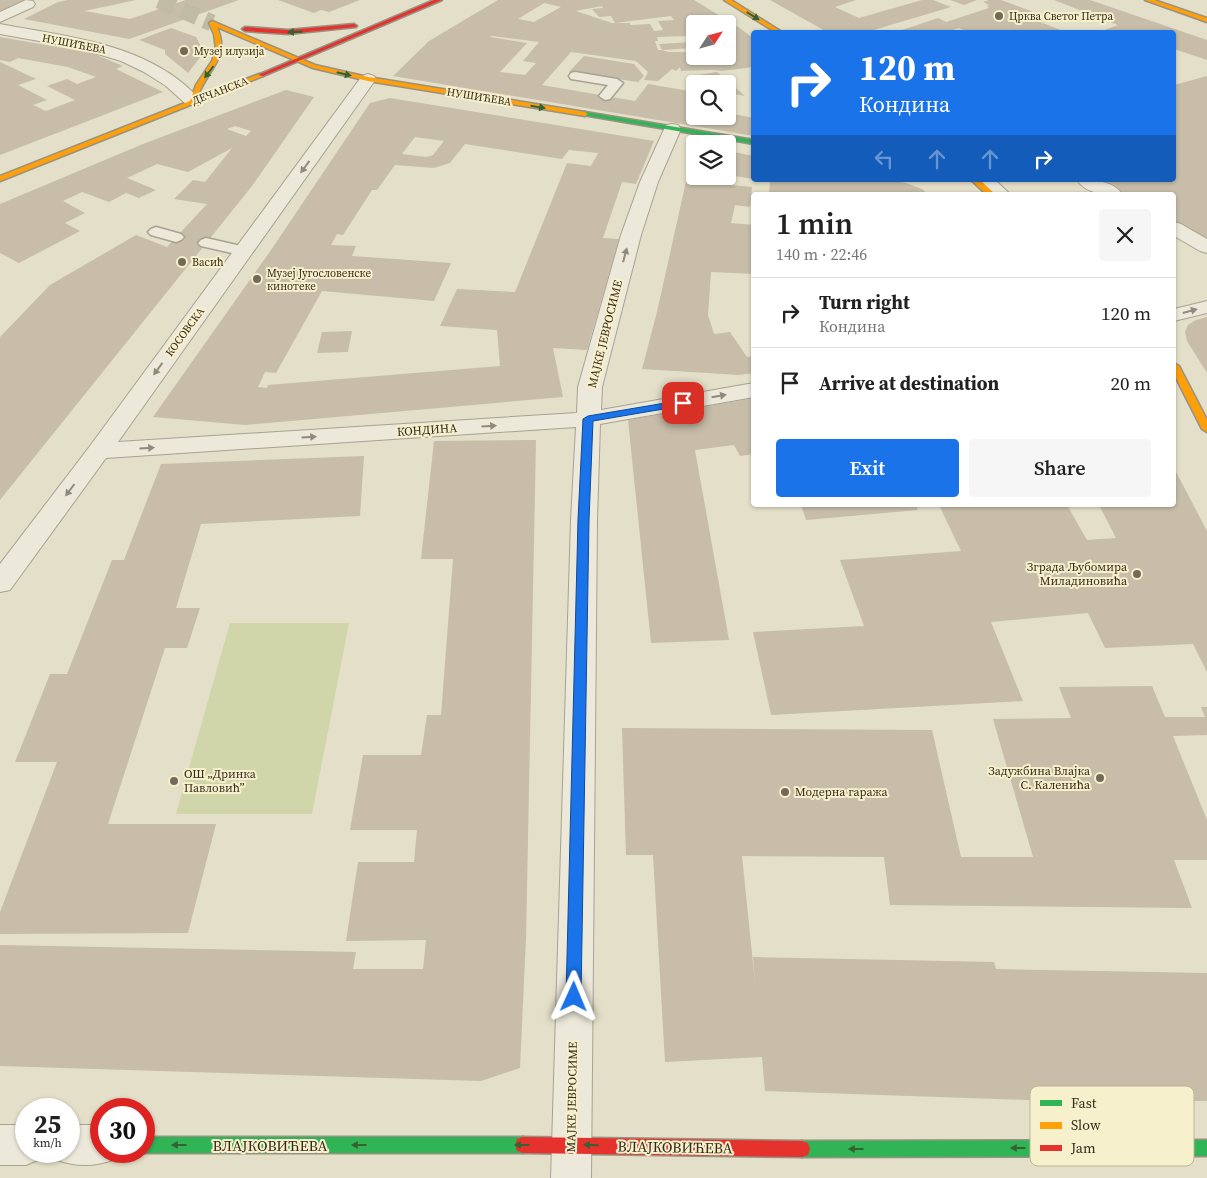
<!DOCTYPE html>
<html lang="en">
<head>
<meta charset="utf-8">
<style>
	body { margin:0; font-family:"Source Serif 4",serif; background:#f6f6f6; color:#222; height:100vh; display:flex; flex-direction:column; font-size:19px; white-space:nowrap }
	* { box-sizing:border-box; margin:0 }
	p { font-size:16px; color:#767676 }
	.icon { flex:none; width:28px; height:28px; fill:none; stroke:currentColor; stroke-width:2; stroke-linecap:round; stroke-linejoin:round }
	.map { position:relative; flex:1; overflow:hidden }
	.sheet { position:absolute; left:751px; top:192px; width:425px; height:315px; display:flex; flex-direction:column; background:#fff; border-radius:5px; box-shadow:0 1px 4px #0004 }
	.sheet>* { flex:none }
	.top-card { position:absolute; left:751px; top:30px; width:425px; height:152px; border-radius:5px; box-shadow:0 1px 4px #0004; background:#1a73e8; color:#fff; overflow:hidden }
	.needle { width:32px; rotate:54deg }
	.buttons { position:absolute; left:686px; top:15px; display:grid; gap:10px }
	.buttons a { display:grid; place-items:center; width:50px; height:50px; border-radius:5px; background:#fff; box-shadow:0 1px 4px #0004; font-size:25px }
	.speed { position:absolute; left:15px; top:1098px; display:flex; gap:10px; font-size:25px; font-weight:700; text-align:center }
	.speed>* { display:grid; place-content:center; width:65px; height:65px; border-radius:50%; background:#fff; box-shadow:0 1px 4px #0004; line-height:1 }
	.speed small { font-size:12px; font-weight:400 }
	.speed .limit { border:8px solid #d22; background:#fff; color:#111 }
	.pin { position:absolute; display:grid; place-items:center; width:42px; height:42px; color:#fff; margin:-21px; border-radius:10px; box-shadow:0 2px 8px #0006 }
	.me { position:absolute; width:55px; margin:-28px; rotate:1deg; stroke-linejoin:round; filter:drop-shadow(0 0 4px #0008) }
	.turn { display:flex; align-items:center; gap:18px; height:105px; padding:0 25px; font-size:22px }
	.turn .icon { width:65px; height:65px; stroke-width:2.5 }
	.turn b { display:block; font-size:35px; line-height:42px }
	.lanes { display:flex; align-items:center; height:48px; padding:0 25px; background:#0003; justify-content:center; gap:25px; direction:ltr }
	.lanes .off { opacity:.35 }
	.round { display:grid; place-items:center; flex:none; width:52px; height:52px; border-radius:5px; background:#f6f6f6 }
	.overview { display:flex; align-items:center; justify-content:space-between; height:85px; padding:0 25px }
	h1 { font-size:30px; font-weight:600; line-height:38px }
	.action { display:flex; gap:10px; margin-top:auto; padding:10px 25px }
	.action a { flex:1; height:58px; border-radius:5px; background:#1a73e8; color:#fff; font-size:20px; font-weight:600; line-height:58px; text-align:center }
	.action a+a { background:#f6f6f6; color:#222 }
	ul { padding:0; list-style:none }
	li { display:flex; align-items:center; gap:15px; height:70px; padding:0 25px; border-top:1px solid #e0e0e0 }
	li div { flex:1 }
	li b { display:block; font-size:19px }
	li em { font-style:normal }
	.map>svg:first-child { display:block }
	.green { fill:#d0d6a9 }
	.building { fill:#c7bda9; fill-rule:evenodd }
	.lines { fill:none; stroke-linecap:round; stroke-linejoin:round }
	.secondary-tunnel { stroke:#c1bba5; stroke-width:17; stroke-dasharray:17 8; stroke-linecap:butt }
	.lane-casing { stroke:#a8a292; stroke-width:3 }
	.street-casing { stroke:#a8a292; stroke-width:2 }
	.fast-casing { stroke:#989282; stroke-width:3 }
	.slow-casing { stroke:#989282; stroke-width:3 }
	.jam-casing { stroke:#989282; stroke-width:3 }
	.lane { fill:#ece8da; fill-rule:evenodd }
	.street { fill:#ece8da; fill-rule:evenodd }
	.fast { fill:#30b455; fill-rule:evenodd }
	.slow { fill:#ff9f0a; fill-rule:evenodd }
	.jam { fill:#e5322d; fill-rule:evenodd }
	.oneway { fill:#346232 }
	.oneway2 { fill:#918a7a }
	.route { fill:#1a73e8; stroke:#114b97 }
	.poi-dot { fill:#736a57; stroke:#f7f0cc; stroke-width:2 }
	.labels { text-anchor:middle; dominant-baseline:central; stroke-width:4; stroke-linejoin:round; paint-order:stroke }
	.far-poi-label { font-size:11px; fill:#362b1a; stroke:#f7f0cc; text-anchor:start }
	.far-street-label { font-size:11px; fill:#362b1a; stroke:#f7f0cc }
	.street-label { font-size:12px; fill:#362b1a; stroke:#f7f0cc }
	.poi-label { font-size:12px; fill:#362b1a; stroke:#f7f0cc; text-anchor:end }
	.near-street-label { font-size:15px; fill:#362b1a; stroke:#f7f0cc }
	.key { fill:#f7f0cc; stroke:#bdb597; stroke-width:1 }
	.key-label { font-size:14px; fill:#362b1a }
</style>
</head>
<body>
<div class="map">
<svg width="1207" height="1178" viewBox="0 0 1207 1178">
	<rect width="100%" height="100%" fill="#e4dfc8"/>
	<path class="green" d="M230,623H349L312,814H176Z"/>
	<path class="building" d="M0,0H29L0,13Z
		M68,0H136L84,11L130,19L186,0H239L129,39L24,19L58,2Z
		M278,0H360L329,12L321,10L314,13Z
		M498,0H694L722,17L727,24H695V56H728V22H730L731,26H737L754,39V67L722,71L712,70L681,71L680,67L676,71L672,69L658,81L644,80L648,72L636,61L571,52L542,85L635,101L648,84L695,92V116H728V113L754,118V136L393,76L429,41ZM544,3L561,7L534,22L518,19ZM602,6L603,8L592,9L599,17L611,16L615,23L671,16L674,20L658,21L663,30L654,31L650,24L630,25V23H612L576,11ZM492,36L539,42L523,61L536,63L525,75L500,72L527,43L490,37ZM689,36L691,42L659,44L662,50H658L655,41H658L657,37ZM692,48L691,52H668L662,50Z
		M770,0H856L835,7L859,18L922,0H933L951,7L867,32H827Z
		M950,0H977L964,5Z
		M989,0H1001L1031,11L1035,15L1026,20L1030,21L1035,20L1066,32H968L959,28L946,32H896L938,18L946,22L989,8L987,6L989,5L983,2Z
		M1054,0H1090L1207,40V60L1174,49V32H1099L1118,25Z
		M171,28L196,37L204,52L188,73L165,54V50L139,40Z
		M0,37L92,53L123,66L116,69L163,92L0,155V62L36,79L18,85L47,100L33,105L46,111L75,100L47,86L67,79L77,84L96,77L68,67L18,58L10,62L0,60Z
		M584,56L634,64L644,76L638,82L569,72Z
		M717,72L728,81L745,96L728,93V84H701L692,76Z
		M1207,76V247L1174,228V195H1114L1086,180H1174V85Z
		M286,90L314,97L252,186L0,500V337L50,285L136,235L167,247L207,204L174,199L193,180L205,182L232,148L188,172L157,164L127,178L156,190L139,198L126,193L109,202L82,192L63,201L85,213L65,223L80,231L19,263L0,253V204L143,144ZM235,126L251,131L246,136L227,129Z
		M390,98L654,141L636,184L622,182L603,238L619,239L587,350L553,348L563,397L245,425L153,417L271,250L370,103ZM415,137L444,141L433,155L426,157L402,154ZM465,144L562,159L569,150L598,153L591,166L567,163L515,292L457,289L440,326L497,330L500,366L268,385L267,388L258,387L265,372L276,373L322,291L434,301L451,263L352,256L356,246L331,245L337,234L343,235L372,190H377L395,165L434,168L450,163Z
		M693,150H695V176H722L720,184L752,187L750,207L735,205L731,223L754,225V274L711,272L708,315L714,334L730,332L747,357L754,356V373L739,375L642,369L657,312Z
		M728,151L754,156V179L728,175Z
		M770,180H889L906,183L922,189L929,195H769Z
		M1207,317V373L1187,341L1185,332L1188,325L1196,320Z
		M352,331L348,352L317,353L322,332Z
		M754,398V454L740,456L734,445L695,450L729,640L651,643L628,420Z
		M536,440L526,938L520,1068L481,1081L0,1066V945L356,952L353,969H423L426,940L346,941L358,862H414L417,830H350L363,755H421L427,715H441L453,559H421L434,441Z
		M364,456L360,516L201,524L176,608H200L187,648H165L108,824H216L188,933L0,934V912L57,762H15L50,674H67L112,560H124L161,464Z
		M1174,468L1207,531V672L1193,644L1105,648L1088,613L991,622L1023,701L771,715L753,632L864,626L840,560L961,551L939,505H1067L1087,540L1116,538L1099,505H1174Z
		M801,505H916L918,510L806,520Z
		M1152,686L1165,717H1205L1201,707H1207V735L1173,736L1207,820V860H1174L1192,908L890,905L884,857L742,856L755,983L753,957L994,962L996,969L1207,973V1101L1027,1100L765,1091L762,1057L665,1062L653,855H626L622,728L932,730L961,857H1033L993,719L1071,718L1059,687Z"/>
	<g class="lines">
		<path class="secondary-tunnel" d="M159,0L212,23"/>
		<g class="lane-casing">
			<path id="lane" d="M575,72L617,79L623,83L610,99L605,100L599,96L608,85L571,79L569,76L571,73Z
				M156,227L181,234L184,237L181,240L176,242L151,235L148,232L151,229Z
				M206,238L250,248L253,251L250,254L245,256L201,246L198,243L201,240Z"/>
		</g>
		<g class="street-casing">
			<path id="street" d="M26,0L33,1L35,4L33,7L0,22V12Z
				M0,24C63,36 134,42 185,85C190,90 197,95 201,101L199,105H187L166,86L144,72L121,61L78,48L0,34Z
				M368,74L374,76L376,79L118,442L577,413L578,387L621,235L640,182L666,125L672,124L678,125L681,129L658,182L641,235L602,387L601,410L754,383V397L600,424L597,520L591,1178H551L571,520L576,427L106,458L10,590L0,592V564L90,446L362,76Z
				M975,180H995L1011,195H991Z
				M1077,180C1093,180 1113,180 1123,195C1107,195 1087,195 1077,180Z
				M1174,222L1181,224L1207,239V253L1200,251L1174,236Z
				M1207,301V313L1174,321V309Z
				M0,1125H26V1151H43L40,1159L26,1165H0Z
				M69,1125H101V1151H118L115,1159C95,1167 75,1167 55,1159L52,1151H69Z"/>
		</g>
		<g class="fast-casing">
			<path id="fast" d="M585,112L754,140V144L583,115L582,114Z
				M144,1137H523L529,1139L531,1145L529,1151L523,1153H144L139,1151H144Z
				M1207,1140V1156L802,1157L796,1155L794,1149L796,1143L802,1141Z"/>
		</g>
		<g class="slow-casing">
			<path id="slow" d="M724,0H731L782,32H775Z
				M1145,0H1154L1207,18V22Z
				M212,21L315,65L368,77L585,112L588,114L585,116L368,81L313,68L217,27C231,59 206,70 197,98L259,74H263V76L0,181V176L190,101L196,85L212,61L216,49L214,34L209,23Z
				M971,180H980L996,195H987Z
				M1174,363L1179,366L1207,420V432L1202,429L1174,374Z"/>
		</g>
		<g class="jam-casing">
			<path id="jam" d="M434,0H442L263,76L258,75Z
				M354,24L357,26L356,27L288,34L245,31L242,29L245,27L288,30Z
				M523,1137L802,1141L808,1143L810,1149L808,1155L802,1157L523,1153L517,1151L515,1145L517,1139Z"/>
		</g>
		<use href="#lane" class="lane"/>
		<use href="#street" class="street"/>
		<use href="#fast" class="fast"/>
		<use href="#slow" class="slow"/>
		<use href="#jam" class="jam"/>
	</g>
	<defs><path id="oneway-solid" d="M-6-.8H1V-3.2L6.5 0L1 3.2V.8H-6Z" transform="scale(1.25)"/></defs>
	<g class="oneway">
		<use href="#oneway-solid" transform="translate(753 16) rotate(32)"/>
		<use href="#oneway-solid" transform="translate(295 32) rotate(178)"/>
		<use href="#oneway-solid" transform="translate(209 72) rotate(127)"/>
		<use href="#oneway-solid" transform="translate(344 74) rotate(13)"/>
		<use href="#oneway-solid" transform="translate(538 107) rotate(9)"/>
		<use href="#oneway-solid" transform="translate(179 1145) rotate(180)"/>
		<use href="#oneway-solid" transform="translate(359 1145) rotate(180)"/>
		<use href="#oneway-solid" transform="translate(522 1145) rotate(-180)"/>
		<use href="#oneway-solid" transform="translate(591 1145) rotate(-179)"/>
		<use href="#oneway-solid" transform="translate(1018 1148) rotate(180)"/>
		<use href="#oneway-solid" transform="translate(856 1149) rotate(180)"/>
	</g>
	<g class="oneway2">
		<use href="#oneway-solid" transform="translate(305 167) rotate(126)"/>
		<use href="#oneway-solid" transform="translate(625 255) rotate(-75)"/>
		<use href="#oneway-solid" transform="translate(1190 311) rotate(-15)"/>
		<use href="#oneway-solid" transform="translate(158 369) rotate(126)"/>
		<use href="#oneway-solid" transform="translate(719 396) rotate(-10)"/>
		<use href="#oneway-solid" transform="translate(489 426) rotate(-4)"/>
		<use href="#oneway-solid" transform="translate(309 437) rotate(-4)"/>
		<use href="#oneway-solid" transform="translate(147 448) rotate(-4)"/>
		<use href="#oneway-solid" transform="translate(70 490) rotate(127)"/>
	</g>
	<path class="route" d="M683,400L687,401V405L593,421L589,520L581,997L579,1002L574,1004L568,1002L566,997L578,520L583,419L588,416Z"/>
	<g class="poi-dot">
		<circle cx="999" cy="16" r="5"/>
		<circle cx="184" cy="51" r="5"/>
		<circle cx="182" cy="262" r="5"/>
		<circle cx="257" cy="279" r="5"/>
		<circle cx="1137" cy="574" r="5"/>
		<circle cx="1100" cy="778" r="5"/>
		<circle cx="174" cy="781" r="5"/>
		<circle cx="785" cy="792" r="5"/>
	</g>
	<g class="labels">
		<g class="far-poi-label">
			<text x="1009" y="16">Црква Светог Петра</text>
			<text x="194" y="51">Музеј илузија</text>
			<text x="192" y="262">Васић</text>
			<text x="267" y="273">Музеј Југословенске<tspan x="267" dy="13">кинотеке</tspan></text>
		</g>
		<g class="far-street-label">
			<text transform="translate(74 44) rotate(11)">НУШИЋЕВА</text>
			<text transform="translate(220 91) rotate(-21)">ДЕЧАНСКА</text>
			<text transform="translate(479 97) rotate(9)">НУШИЋЕВА</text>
			<text transform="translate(185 332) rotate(-54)">КОСОВСКА</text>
		</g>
		<g class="street-label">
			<text transform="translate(605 334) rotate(-76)">МАЈКЕ ЈЕВРОСИМЕ</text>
			<text transform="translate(427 430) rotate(-4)">КОНДИНА</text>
			<text transform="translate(572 1097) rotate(-89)">МАЈКЕ ЈЕВРОСИМЕ</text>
		</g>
		<g class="poi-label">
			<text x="1127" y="567">Зграда Љубомира<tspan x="1127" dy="14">Миладиновића</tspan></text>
			<text x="1090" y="771">Задужбина Влајка<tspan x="1090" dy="14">С. Каленића</tspan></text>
			<text x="184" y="774" text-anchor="start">ОШ „Дринка<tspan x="184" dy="14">Павловић”</tspan></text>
			<text x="795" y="792" text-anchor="start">Модерна гаража</text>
		</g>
		<g class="near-street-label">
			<text x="270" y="1145">ВЛАЈКОВИЋЕВА</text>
			<text transform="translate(675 1147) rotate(1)">ВЛАЈКОВИЋЕВА</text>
		</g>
	</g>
	<rect x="1030" y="1086" width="164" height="80" rx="8" class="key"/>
	<rect x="1040" y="1100" width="22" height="6" fill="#30b455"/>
	<rect x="1040" y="1122" width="22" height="7" fill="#ff9f0a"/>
	<rect x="1040" y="1145" width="22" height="6" fill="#e5322d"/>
	<g class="key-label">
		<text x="1071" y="1108">Fast</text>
		<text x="1071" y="1130">Slow</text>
		<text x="1071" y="1153">Jam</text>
	</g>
</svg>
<div class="buttons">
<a><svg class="needle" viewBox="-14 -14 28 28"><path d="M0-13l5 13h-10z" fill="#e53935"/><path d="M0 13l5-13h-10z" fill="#767676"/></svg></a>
<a><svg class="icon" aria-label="search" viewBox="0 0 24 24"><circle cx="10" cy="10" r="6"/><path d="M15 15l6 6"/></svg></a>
<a><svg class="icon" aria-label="layers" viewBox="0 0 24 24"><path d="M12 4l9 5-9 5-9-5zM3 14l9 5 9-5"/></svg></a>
</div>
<div class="speed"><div>25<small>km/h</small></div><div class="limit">30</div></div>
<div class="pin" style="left:683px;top:403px;background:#d93025"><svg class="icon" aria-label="arrive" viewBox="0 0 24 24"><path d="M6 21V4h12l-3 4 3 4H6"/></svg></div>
<svg class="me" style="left:574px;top:997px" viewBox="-20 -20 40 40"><path d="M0-17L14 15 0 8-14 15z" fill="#1a73e8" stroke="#fff" stroke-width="4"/></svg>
<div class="top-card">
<div class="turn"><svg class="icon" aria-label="right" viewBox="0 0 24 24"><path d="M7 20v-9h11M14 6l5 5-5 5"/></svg><div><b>120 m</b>Кондина</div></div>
<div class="lanes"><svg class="icon off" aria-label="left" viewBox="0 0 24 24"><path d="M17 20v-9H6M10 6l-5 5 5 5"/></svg><svg class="icon off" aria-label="ahead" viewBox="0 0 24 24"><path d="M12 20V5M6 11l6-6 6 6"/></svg><svg class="icon off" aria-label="ahead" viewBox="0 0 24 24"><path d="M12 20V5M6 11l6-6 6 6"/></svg><svg class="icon" aria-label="right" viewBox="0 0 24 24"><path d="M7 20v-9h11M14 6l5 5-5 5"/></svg></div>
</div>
<section class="sheet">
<div class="overview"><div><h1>1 min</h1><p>140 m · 22:46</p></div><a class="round"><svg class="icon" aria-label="close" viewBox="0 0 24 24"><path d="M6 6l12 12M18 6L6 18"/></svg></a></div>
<ul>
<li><svg class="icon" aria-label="right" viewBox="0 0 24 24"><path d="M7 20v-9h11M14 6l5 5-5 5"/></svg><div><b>Turn right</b><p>Кондина</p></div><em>120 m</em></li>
<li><svg class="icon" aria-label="arrive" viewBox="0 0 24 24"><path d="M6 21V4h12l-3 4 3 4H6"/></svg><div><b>Arrive at destination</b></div><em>20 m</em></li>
</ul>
<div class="action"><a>Exit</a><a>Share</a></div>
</section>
</div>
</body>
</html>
